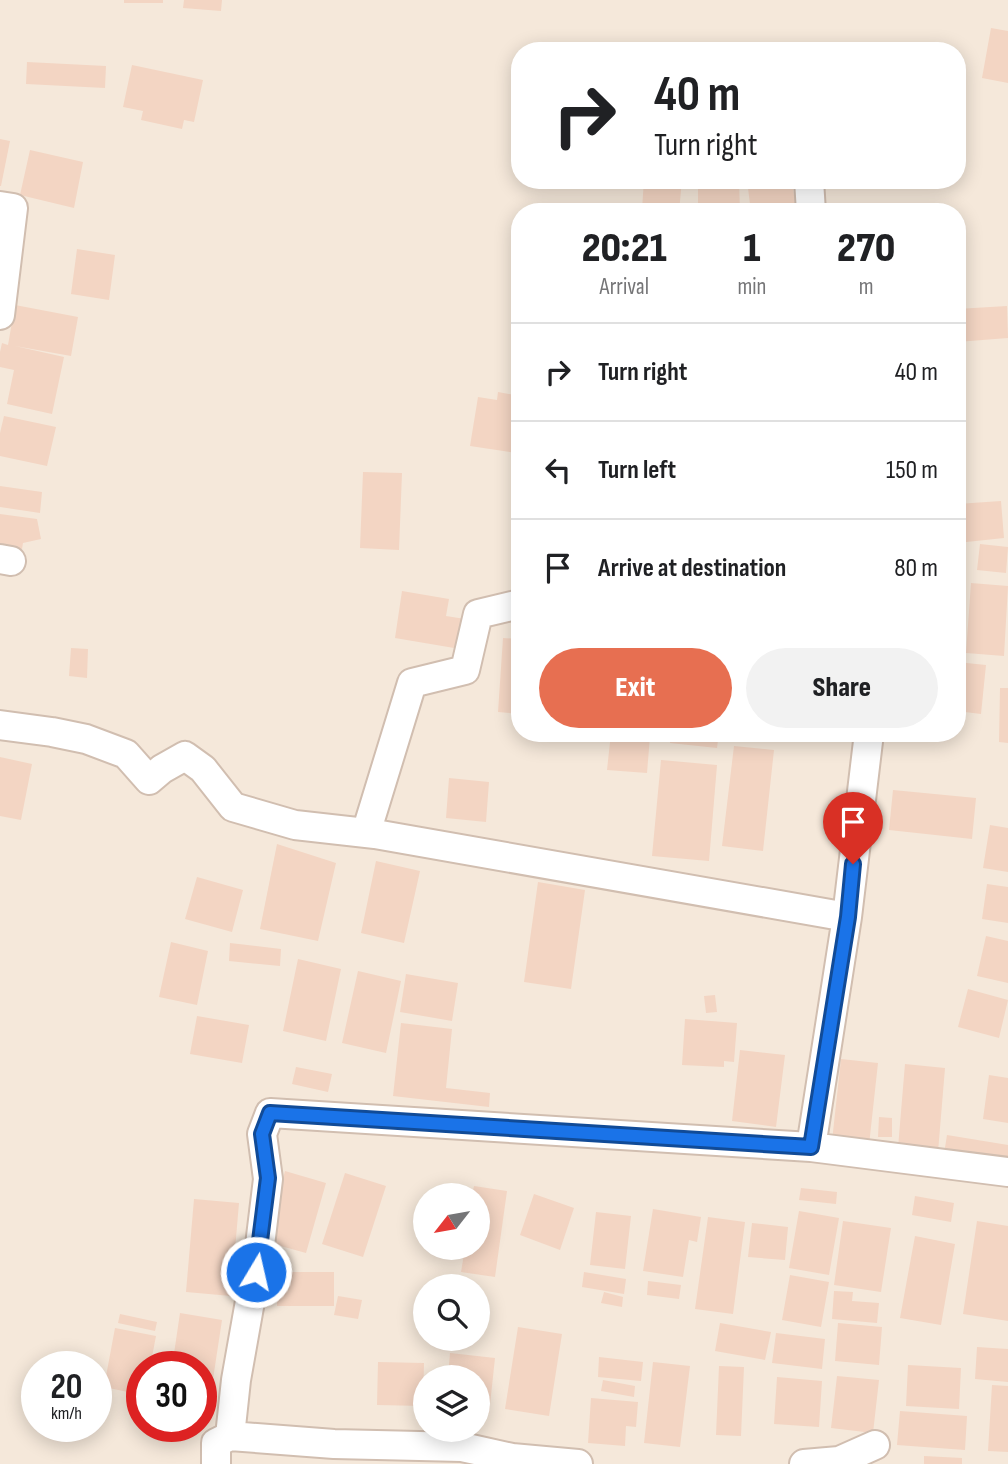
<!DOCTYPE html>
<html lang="en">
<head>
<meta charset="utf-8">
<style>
	body { margin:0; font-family:"Sofia Sans Condensed",sans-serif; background:#f2f2f2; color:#202124; height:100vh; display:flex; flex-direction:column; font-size:26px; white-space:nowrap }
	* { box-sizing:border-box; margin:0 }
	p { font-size:23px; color:#757577 }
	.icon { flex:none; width:38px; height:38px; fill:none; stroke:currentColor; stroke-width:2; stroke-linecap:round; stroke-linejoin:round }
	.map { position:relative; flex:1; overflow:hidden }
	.panel { position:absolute; left:511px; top:203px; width:455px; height:539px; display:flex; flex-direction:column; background:#fff; border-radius:28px; box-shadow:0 4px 18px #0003 }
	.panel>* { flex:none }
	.hud { position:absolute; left:511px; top:42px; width:455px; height:147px; border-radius:28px; box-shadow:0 4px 18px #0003; background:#fff; color:#202124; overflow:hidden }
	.needle { width:46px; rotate:239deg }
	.buttons { position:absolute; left:413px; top:1183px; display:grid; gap:14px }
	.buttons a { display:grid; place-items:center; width:77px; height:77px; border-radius:50%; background:#fff; box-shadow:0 4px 18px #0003; font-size:35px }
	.speed { position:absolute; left:21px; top:1351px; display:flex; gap:14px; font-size:35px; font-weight:700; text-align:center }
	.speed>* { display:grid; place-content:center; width:91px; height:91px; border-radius:50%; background:#fff; box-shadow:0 4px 18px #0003; line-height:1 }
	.speed small { font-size:18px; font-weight:400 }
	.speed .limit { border:10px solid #d22; background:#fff; color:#111 }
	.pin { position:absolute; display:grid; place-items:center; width:60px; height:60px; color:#fff; margin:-72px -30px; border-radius:50% 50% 50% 0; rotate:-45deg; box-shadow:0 0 7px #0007 }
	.pin .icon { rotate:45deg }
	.me { position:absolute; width:77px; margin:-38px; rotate:9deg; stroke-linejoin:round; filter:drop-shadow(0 0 5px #0008) }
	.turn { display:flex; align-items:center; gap:24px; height:147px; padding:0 28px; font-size:32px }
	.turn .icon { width:91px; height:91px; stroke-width:2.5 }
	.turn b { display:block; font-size:49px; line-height:60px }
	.eta { display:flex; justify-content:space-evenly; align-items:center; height:119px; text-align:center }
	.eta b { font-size:42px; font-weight:800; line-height:49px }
	.primary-button { display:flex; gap:14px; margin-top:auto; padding:14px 28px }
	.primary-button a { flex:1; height:80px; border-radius:42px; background:#e76f51; color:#fff; font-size:28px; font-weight:800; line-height:80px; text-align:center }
	.primary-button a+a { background:#f2f2f2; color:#202124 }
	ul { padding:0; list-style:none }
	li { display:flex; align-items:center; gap:21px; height:98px; padding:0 28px; border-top:2px solid #e0e0e0 }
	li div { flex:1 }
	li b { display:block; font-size:26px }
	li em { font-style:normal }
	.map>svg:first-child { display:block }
	.residential { fill:#f5e8da; fill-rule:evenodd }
	.building { fill:#f3d5c3 }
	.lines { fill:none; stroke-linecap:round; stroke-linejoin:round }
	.minor-casing { stroke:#d1beb0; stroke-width:32 }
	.minor { stroke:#fff; stroke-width:28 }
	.route-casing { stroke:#114b97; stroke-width:18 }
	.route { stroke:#1a73e8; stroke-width:12 }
</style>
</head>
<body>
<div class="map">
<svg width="1008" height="1464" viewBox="0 0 1008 1464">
	<rect width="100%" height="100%" fill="#fdf6ec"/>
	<path class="residential" d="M0,0H1008V1464H0ZM520,51H957V180H520ZM520,212H957V733H520ZM425,1195H478V1248H425ZM425,1286H478V1339H425ZM37,1367H96V1426H37ZM142,1367H201V1426H142ZM425,1377H478V1430H425Z"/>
	<path class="building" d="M124,0H163V3H124Z
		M184,0H222L221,11L183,8Z
		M991,28L1008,31V83L982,78Z
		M27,62L106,66L105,88L26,84Z
		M132,65L203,80L194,122L184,120L182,129L141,120L143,111L123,107Z
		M0,139L10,141L1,186H0Z
		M30,150L83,162L74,208L20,195Z
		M644,180H682L679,212L642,209Z
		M698,180H739L740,212L698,209Z
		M747,180H792L796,212H751Z
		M77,249L115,255L109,300L71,294Z
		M15,305L78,317L71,356L15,346L64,357L52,414L7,404L14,370L0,367V352L2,343L8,345Z
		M1007,306L1008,338L957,342V309Z
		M498,392L520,396V431L516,453L470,446L478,397L497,400Z
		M4,416L56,427L47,466L0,456V433Z
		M363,472L402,473L399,550L360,548Z
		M0,486L42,492L40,513L0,507Z
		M1001,501L1004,538L957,543V504Z
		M0,514L37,519L41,539L23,543L22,549L0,545Z
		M980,544L1008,547L1006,573L977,570Z
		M971,583L1008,586L1004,656L966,653Z
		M402,591L449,599L446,616L465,619L460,649L395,638Z
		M503,638L520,639V714L498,712Z
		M71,648L88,649L87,678L69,676Z
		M957,662L986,665L981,714L957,711Z
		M1000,688H1008V743L999,742Z
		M611,733L650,736L647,773L607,770Z
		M671,733H719L717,748L670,743Z
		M734,746L774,750L763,851L722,846Z
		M0,757L32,764L21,820L0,816Z
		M661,760L717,765L709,861L652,856Z
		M449,778L489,782L486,822L446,818Z
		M893,790L976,798L972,839L889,830Z
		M990,825L1008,828V872L983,868Z
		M277,844L336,863L318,941L260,929Z
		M376,861L420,871L404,943L361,933Z
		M197,877L243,890L232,932L185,919Z
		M538,882L585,890L571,989L524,982Z
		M987,884L1008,887V923L982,919Z
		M986,936L1008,941V983L977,976Z
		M171,942L208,951L197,1005L159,997Z
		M230,943L281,949L280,966L229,961Z
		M298,959L341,969L326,1041L283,1031Z
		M358,971L401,981L386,1053L342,1043Z
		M406,974L458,983L452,1021L400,1012Z
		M968,989L1008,1000L999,1038L958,1027Z
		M715,995L717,1012L706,1013L704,996Z
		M197,1016L249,1025L242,1063L190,1054Z
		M685,1019L737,1023L734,1062L724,1061V1067L682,1065Z
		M401,1023L452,1029L446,1088L490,1093L489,1107L393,1096Z
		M740,1050L785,1055L776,1127L732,1121Z
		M841,1059L878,1063L869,1145L832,1141Z
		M905,1064L945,1068L938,1152L898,1148Z
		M296,1067L332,1074L328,1092L292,1084Z
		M989,1075L1008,1078V1123L983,1119Z
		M879,1117L892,1118V1137H878Z
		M947,1135L1008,1145V1164L944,1154Z
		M285,1171L326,1183L306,1253L266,1242Z
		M345,1173L386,1186L363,1257L322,1244Z
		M474,1186L507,1191L495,1277L461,1272L465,1248H478V1195H472Z
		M801,1188L837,1192L836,1204L799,1200Z
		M534,1194L574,1208L560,1250L520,1235Z
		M915,1196L954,1203L951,1222L912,1215Z
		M194,1199L239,1203L231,1296L186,1292Z
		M653,1209L701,1217L697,1242L689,1240L683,1277L643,1271Z
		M799,1211L839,1218L829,1275L789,1268Z
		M596,1212L631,1216L625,1269L590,1265Z
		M708,1217L745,1222L733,1314L695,1309Z
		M843,1221L891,1228L881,1292L834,1285Z
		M977,1221L1008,1226V1321L963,1314Z
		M752,1223L788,1227L785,1260L748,1257Z
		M915,1236L955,1244L941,1325L900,1318Z
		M277,1272H334V1306H277Z
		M584,1272L626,1279L624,1294L582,1287Z
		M790,1275L829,1282L821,1327L782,1320Z
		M648,1281L681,1285L679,1299L647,1295Z
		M834,1291L853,1292L852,1301L879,1303L877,1323L832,1319Z
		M604,1292L623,1297L622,1307L601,1303Z
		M338,1296L362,1300L358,1319L334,1315Z
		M180,1313L222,1320L208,1412L201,1411V1367H172Z
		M120,1314L157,1322L155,1331L118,1323Z
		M720,1323L771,1332L765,1360L715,1351Z
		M838,1323L882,1327L879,1365L835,1361Z
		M518,1327L562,1334L549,1416L505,1409Z
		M115,1328L156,1336L150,1367H142V1395L104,1387Z
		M776,1333L825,1339L822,1369L772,1363Z
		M977,1347L1008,1349V1382L975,1379Z
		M450,1353L495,1358L489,1414L478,1413V1377H448Z
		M599,1357L643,1362L641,1381L598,1377Z
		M378,1362L424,1363L423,1406L377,1405Z
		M653,1362L690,1366L680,1447L644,1443Z
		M908,1365L961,1368L959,1409L906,1406Z
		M719,1366L744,1367L741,1436L716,1435Z
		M837,1376L879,1380L873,1433L831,1428Z
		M777,1377L822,1381L819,1427L774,1424Z
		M603,1380L635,1386L634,1397L601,1391Z
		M992,1385L1008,1386V1452L988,1451Z
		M591,1398L638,1402L636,1427L626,1426L625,1446L588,1443Z
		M900,1411L967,1416L965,1450L897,1445Z
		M924,1456L962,1458V1464H924Z"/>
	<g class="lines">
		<g class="minor-casing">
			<path id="minor" d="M809,180L811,212
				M0,206L13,208L0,315
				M0,559L11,561
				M0,725L52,732L86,739L126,754L149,780L162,769L185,756L203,769L233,807L295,825L375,834L847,917
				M366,833L412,683L465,670L478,614L520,604
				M811,1147L847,917L869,733
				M230,1436L334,1444L462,1447L512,1458L578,1464
				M216,1464V1443L230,1436L236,1380L260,1245L268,1179L262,1134L270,1113L811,1147L1008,1172
				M804,1464L839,1461L875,1445"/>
		</g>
		<use href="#minor" class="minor"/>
	</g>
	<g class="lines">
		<g class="route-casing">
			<path id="route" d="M256,1272L268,1178L262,1134L270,1113L811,1147L848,917L853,864"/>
		</g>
		<use href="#route" class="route"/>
	</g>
</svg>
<div class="buttons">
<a><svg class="needle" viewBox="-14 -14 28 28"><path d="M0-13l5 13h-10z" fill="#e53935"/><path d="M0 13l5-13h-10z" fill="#757577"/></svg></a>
<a><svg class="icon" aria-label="search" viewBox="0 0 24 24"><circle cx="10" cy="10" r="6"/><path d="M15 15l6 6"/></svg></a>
<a><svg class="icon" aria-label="layers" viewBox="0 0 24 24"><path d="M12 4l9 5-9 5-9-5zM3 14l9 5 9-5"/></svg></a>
</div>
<div class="speed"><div>20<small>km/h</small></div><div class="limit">30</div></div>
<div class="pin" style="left:853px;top:864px;background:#d93025"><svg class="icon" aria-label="arrive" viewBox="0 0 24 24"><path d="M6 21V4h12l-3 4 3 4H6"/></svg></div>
<svg class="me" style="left:256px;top:1272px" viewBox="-20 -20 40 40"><circle r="17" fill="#1a73e8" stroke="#fff" stroke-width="3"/><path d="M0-11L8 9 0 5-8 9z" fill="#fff"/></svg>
<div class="hud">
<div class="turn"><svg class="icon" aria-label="right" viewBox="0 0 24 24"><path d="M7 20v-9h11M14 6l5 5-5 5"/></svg><div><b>40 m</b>Turn right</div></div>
</div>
<section class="panel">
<div class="eta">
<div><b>20:21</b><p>Arrival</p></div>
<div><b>1</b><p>min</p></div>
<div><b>270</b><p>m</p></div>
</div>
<ul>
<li><svg class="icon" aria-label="right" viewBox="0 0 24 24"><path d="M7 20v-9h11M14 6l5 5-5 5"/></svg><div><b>Turn right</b></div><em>40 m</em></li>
<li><svg class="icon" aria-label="left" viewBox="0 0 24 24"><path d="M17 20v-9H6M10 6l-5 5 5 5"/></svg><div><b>Turn left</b></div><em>150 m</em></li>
<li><svg class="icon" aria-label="arrive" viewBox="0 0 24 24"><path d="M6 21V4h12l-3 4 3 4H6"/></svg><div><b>Arrive at destination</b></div><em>80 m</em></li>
</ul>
<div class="primary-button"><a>Exit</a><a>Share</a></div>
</section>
</div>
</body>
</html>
